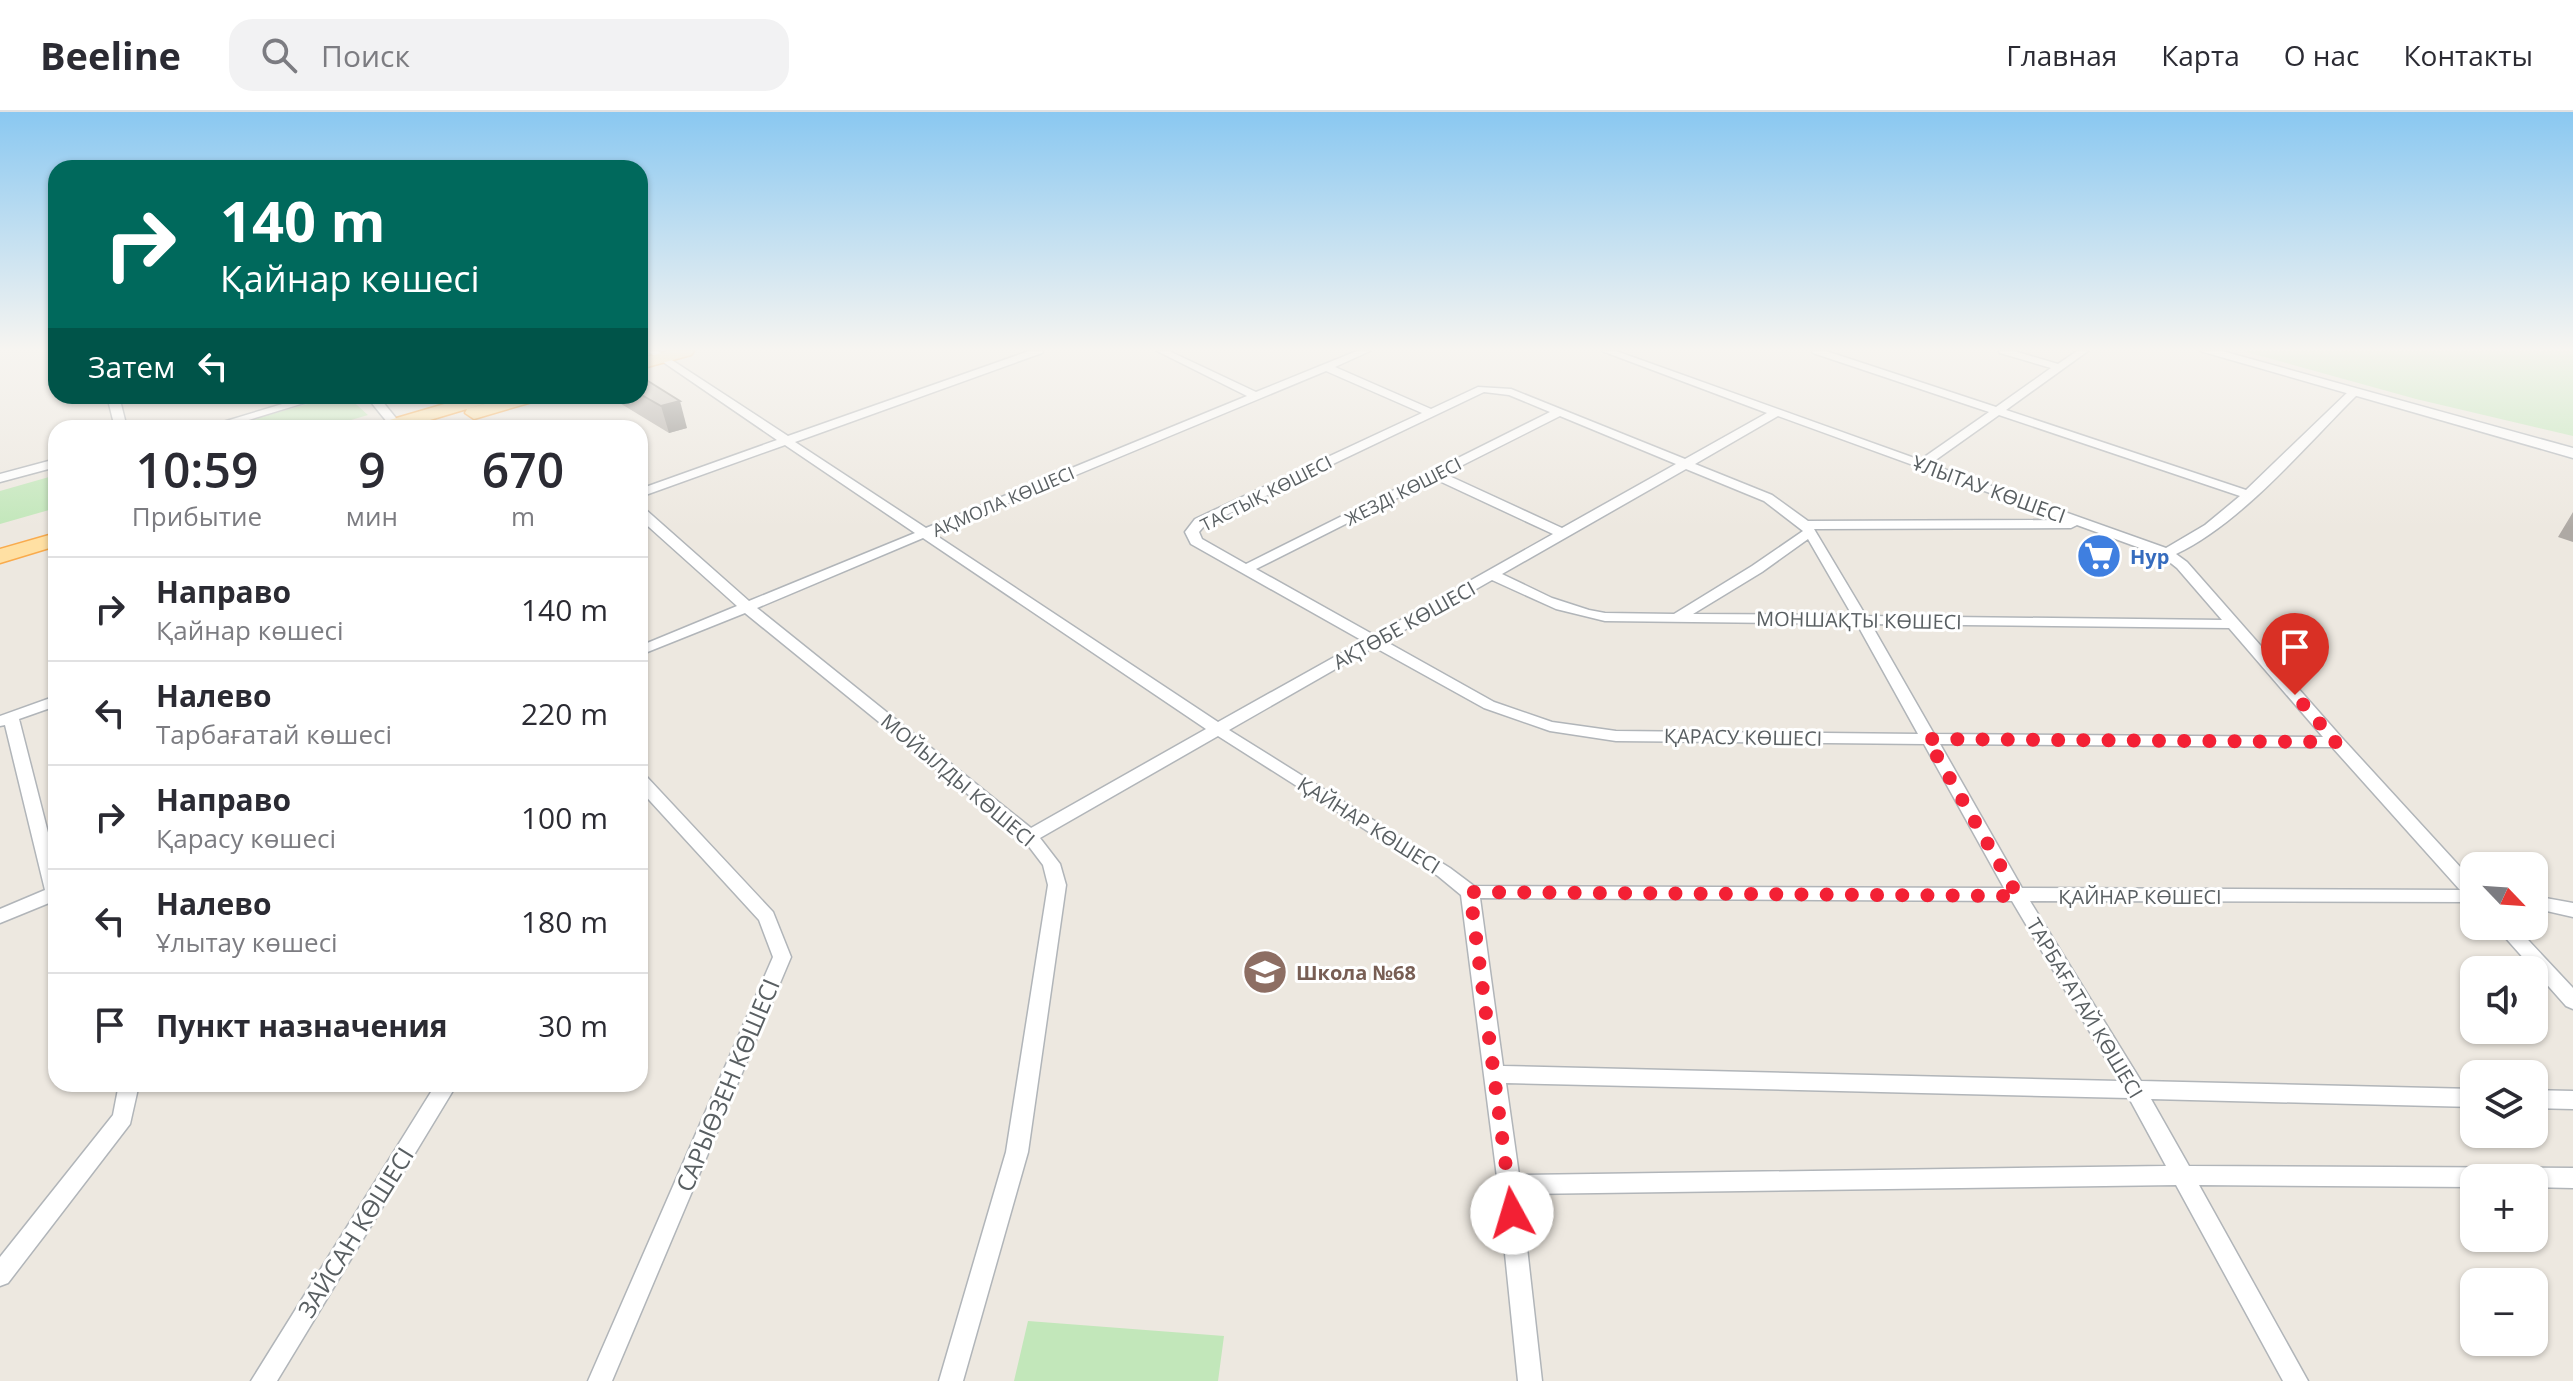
<!DOCTYPE html>
<html lang="ru">
<head>
<meta charset="utf-8">
<style>
	body { margin:0; font-family:"Open Sans",sans-serif; background:#f2f2f3; color:#2b2b33; height:100vh; display:flex; flex-direction:column; font-size:30px; white-space:nowrap }
	* { box-sizing:border-box; margin:0 }
	p { font-size:26px; color:#7c7c81 }
	.icon { flex:none; width:44px; height:44px; fill:none; stroke:currentColor; stroke-width:2; stroke-linecap:round; stroke-linejoin:round }
	.map { position:relative; flex:1; overflow:hidden }
	.drawer { position:absolute; left:48px; top:308px; width:600px; height:672px; display:flex; flex-direction:column; background:#fff; border-radius:24px; box-shadow:0 2px 6px #0004 }
	.drawer>* { flex:none }
	.hud { position:absolute; left:48px; top:48px; width:600px; height:244px; border-radius:24px; box-shadow:0 2px 6px #0004; background:#00695c; color:#fff; overflow:hidden }
	.needle { width:52px; rotate:115deg }
	.tools { position:absolute; left:2460px; top:740px; display:grid; gap:16px }
	.tools a { display:grid; place-items:center; width:88px; height:88px; border-radius:16px; background:#fff; box-shadow:0 2px 6px #0004; font-size:40px }
	.pin { position:absolute; display:grid; place-items:center; width:68px; height:68px; color:#fff; margin:-82px -34px; border-radius:50% 50% 50% 0; rotate:-45deg; box-shadow:0 0 8px #0007 }
	.pin .icon { rotate:45deg }
	.me { position:absolute; width:88px; margin:-44px; rotate:354deg; stroke-linejoin:round; filter:drop-shadow(0 0 6px #0008) }
	.turn { display:flex; align-items:center; gap:28px; height:168px; padding:0 40px; font-size:36px }
	.turn .icon { width:104px; height:104px; stroke-width:2.5 }
	.turn b { display:block; font-size:56px; line-height:68px }
	.then { display:flex; align-items:center; height:76px; padding:0 40px; background:#0003; gap:16px; font-size:30px }
	.eta { display:flex; justify-content:space-evenly; align-items:center; height:136px; text-align:center }
	.eta b { font-size:48px; font-weight:600; line-height:56px }
	ul { padding:0; list-style:none }
	li { display:flex; align-items:center; gap:24px; height:104px; padding:0 40px; border-top:2px solid #e1e1e2 }
	li div { flex:1 }
	li b { display:block; font-size:30px }
	li em { font-style:normal }
	header { display:flex; align-items:center; gap:48px; box-sizing:border-box; height:112px; padding:0 40px; background:#fff; border-bottom:2px solid #e1e1e2 }
	header strong { font-size:38px }
	nav { display:flex; gap:44px; margin-inline-start:auto; font-size:28px }
	.search { width:560px; height:72px; background:#f2f2f3; display:flex; align-items:center; gap:20px; box-sizing:border-box; padding:0 28px; border-radius:24px; color:#7c7c81; font-size:30px }
	.map>svg:first-child { display:block }
	.green { fill:#c2e7ba }
	.lines { fill:none; stroke-linecap:round; stroke-linejoin:round }
	.street-casing { stroke:#b1b5b9; stroke-width:3 }
	.secondary-casing { stroke:#b2b7bc; stroke-width:3 }
	.primary-casing { stroke:#f9ab4d; stroke-width:3 }
	.street { fill:#fff; fill-rule:evenodd }
	.secondary { fill:#fff; fill-rule:evenodd }
	.primary { fill:#ffe0a3; fill-rule:evenodd }
	.wall { fill:#aea9a4 }
	.shaded-wall { fill:#8d8a86 }
	.building { fill:#cac5bf; stroke:#8d8a86; stroke-width:2 }
	.route { stroke:#f32034; stroke-width:14; stroke-dasharray:0 25.2 }
	.labels { text-anchor:middle; dominant-baseline:central; stroke-width:6; stroke-linejoin:round; paint-order:stroke }
	.far-street-label { font-size:18px; fill:#595f62; stroke:#fff }
	.street-label { font-size:20px; fill:#595f62; stroke:#fff }
	.shop-label { font-size:20px; font-weight:bold; fill:#366cbe; stroke:#fff; text-anchor:start }
	.education-label { font-size:20px; font-weight:bold; fill:#785e54; stroke:#fff; text-anchor:start }
	.near-street-label { font-size:24px; fill:#595f62; stroke:#fff }
</style>
</head>
<body>
<header>
<strong>Beeline</strong>
<div class="search"><svg class="icon" aria-label="search" viewBox="0 0 24 24"><circle cx="10" cy="10" r="6"/><path d="M15 15l6 6"/></svg>Поиск</div>
<nav><a>Главная</a><a>Карта</a><a>О нас</a><a>Контакты</a></nav>
</header>
<div class="map">
<svg width="2573" height="1269" viewBox="0 0 2573 1269">
	<rect width="100%" height="100%" fill="#ede8e0"/>
	<path class="green" d="M2243,239H2573V324L2416,287Z
		M336,284H347L368,303L324,316H222Z
		M56,363V396L0,412V379Z
		M1028,1209L1224,1224L1218,1269H1014Z"/>
	<g class="lines">
		<g class="street-casing">
			<path id="street" d="M647,239H658L788,324L1029,239H1043L1042,241L795,330L926,416L1247,284L1157,239H1169L1256,280L1357,239H1370L1335,255L1431,297L1478,275L1511,277L1685,347L1767,301L1602,239H1616L1920,348L1989,300L1813,241L1812,239H1826L1996,295L2051,256L2000,241L1999,239H2014L2058,252L2077,239H2088L2006,298L2246,378L2350,278H2358V282C2306,333 2242,411 2176,442L2187,450L2342,626L2474,770V790L2030,789L2141,969L2474,977V995L2151,987L2189,1054L2573,1056V1076L2534,1075V1066H2474V1075L2199,1073L2308,1269H2283L2176,1073L1521,1082L1542,1269H1518L1498,1073L1461,783L1438,764L1218,624L1040,726L1060,752L1066,773L1028,1040L963,1269H939L1006,1040L1048,773L1043,753L1024,728L745,501L640,543V534L737,494L640,407V396L645,397L749,489L915,421L785,333L640,385V377L777,328ZM1326,259L1422,301L1195,407L1185,420L1191,432L1363,529L1218,610L934,422ZM1484,280L1509,283L1550,300L1246,452L1202,427L1199,420L1205,413ZM1999,303L2240,384L2205,413L2166,436L1930,352ZM1560,304L1676,352L1562,416L1445,362ZM1778,304L2064,408L1808,409L1772,383L1695,352ZM1686,357L1764,389L1803,419L1752,454L1674,502L1605,501L1589,498L1552,486L1502,462ZM1435,367L1553,422L1374,523L1256,457ZM2077,413L2162,444L2177,456L2222,508L1866,504L1814,417L2071,416ZM923,426L1206,617L1031,716L757,496ZM1808,427L1852,503L1693,502L1762,460ZM1492,468L1556,497L1605,509L1857,512L1918,622L1616,619L1552,610L1494,590L1385,529ZM1871,512L2229,516L2323,625L1934,622ZM1374,535L1484,596L1550,619L1616,629L1924,632L2004,776L1474,774L1450,756L1229,618ZM1940,632L2332,635L2460,778L2022,776ZM1480,786L2012,789L2119,969L1503,954ZM1506,971L2129,986L2166,1054L1519,1063Z
				M107,284H119L127,316H115Z
				M309,284H327L222,316H203Z
				M366,284H378L404,316H392Z
				M56,347V355L0,370V362Z
				M56,584V594L19,607L56,752V794L49,791L0,811V797L45,778L5,613L0,614V604Z
				M640,663L646,664L773,800L791,845L612,1269H588L773,845L759,808L640,678Z
				M2534,784L2573,791V805L2534,796Z
				M2495,814H2515L2573,876V897L2566,894Z
				M119,972H139L130,1012L8,1171L0,1174V1145L113,1003Z
				M436,972H457L277,1269H251Z
				M2534,978L2573,979V997L2534,996Z"/>
		</g>
		<g class="secondary-casing">
			<path id="secondary" d="M2200,239H2222L2573,336V346Z"/>
		</g>
		<g class="primary-casing">
			<path id="primary" d="M668,239H694L691,243L640,257V247Z
				M472,284H500L497,288L403,316H374L376,312Z
				M513,284H542L539,288L474,307L465,301L467,297Z
				M56,421V434L0,451V437Z"/>
		</g>
		<use href="#street" class="street"/>
		<use href="#secondary" class="secondary"/>
		<use href="#primary" class="primary"/>
	</g>
	<path class="wall" d="M640,264L687,316L669,321L618,290L616,284H640Z
		M2573,400V430L2558,425Z"/>
	<path class="shaded-wall" d="M680,289L687,316L669,321L661,294Z"/>
	<path class="building" d="M640,264L680,289L661,294L640,282Z"/>
	<linearGradient id="sky" x2="0" y2="1"><stop stop-color="#8ac8f1"/><stop offset="0.57" stop-color="#f7f5f1"/><stop offset="1" stop-color="#f7f5f1" stop-opacity="0"/></linearGradient>
	<rect width="2573" height="416" fill="url(#sky)"/>
	<g class="lines">
		<path class="route" d="M1512,1101L1470,780L2018,784L1927,627L2336,630L2295,583"/>
	</g>
	<defs>
		<g id="supermarket-disc" transform="scale(2.3)"><circle r="9.5" fill="#3f7fe0" stroke="#fff"/><path d="M-6-5.5h2.5l.6 2H6L4.5 2H-2.5L-4.4-4H-6ZM-1.5 3.2a1.3 1.3 0 1 0 .1 0ZM3 3.2a1.3 1.3 0 1 0 .1 0Z" fill="#fff"/></g>
		<g id="school-disc" transform="scale(2.3)"><circle r="9.5" fill="#8d6e63" stroke="#fff"/><path d="M0-5L7-2L0 1L-7-2ZM-4 1L0 2.5L4 1V4Q0 6-4 4Z" fill="#fff"/></g>
	</defs>
	<g fill-rule="evenodd">
		<use href="#supermarket-disc" x="2099" y="444"/>
		<use href="#school-disc" x="1265" y="860"/>
	</g>
	<g class="labels">
		<g class="far-street-label">
			<text transform="translate(1403 379) rotate(-27)">ЖЕЗДІ КӨШЕСІ</text>
			<text transform="translate(1266 381) rotate(-27)">ТАСТЫҚ КӨШЕСІ</text>
			<text transform="translate(1003 389) rotate(-23)">АҚМОЛА КӨШЕСІ</text>
		</g>
		<g class="street-label">
			<text transform="translate(1989 377) rotate(20)">ҰЛЫТАУ КӨШЕСІ</text>
			<text transform="translate(1859 508) rotate(1)">МОНШАҚТЫ КӨШЕСІ</text>
			<text transform="translate(1404 513) rotate(-29)">АҚТӨБЕ КӨШЕСІ</text>
			<text transform="translate(1743 625) rotate(1)">ҚАРАСУ КӨШЕСІ</text>
			<text transform="translate(958 668) rotate(40)">МОЙЫЛДЫ КӨШЕСІ</text>
			<text transform="translate(1369 713) rotate(32)">ҚАЙНАР КӨШЕСІ</text>
			<text x="2140" y="784">ҚАЙНАР КӨШЕСІ</text>
			<text transform="translate(2085 896) rotate(59)">ТАРБАҒАТАЙ КӨШЕСІ</text>
		</g>
		<g class="shop-label">
			<text x="2130" y="444">Нур</text>
		</g>
		<g class="education-label">
			<text x="1296" y="860">Школа №68</text>
		</g>
		<g class="near-street-label">
			<text transform="translate(727 973) rotate(-67)">САРЫӨЗЕН КӨШЕСІ</text>
			<text transform="translate(355 1120) rotate(-58)">ЗАЙСАН КӨШЕСІ</text>
		</g>
	</g>
</svg>
<div class="tools">
<a><svg class="needle" viewBox="-14 -14 28 28"><path d="M0-13l5 13h-10z" fill="#e53935"/><path d="M0 13l5-13h-10z" fill="#7c7c81"/></svg></a>
<a><svg class="icon" aria-label="sound" viewBox="0 0 24 24"><path d="M4 9h4l5-4v14l-5-4H4zM17 9q2 3 0 6"/></svg></a>
<a><svg class="icon" aria-label="layers" viewBox="0 0 24 24"><path d="M12 4l9 5-9 5-9-5zM3 14l9 5 9-5"/></svg></a>
<a>+</a>
<a>−</a>
</div>
<div class="pin" style="left:2295px;top:583px;background:#d93025"><svg class="icon" aria-label="arrive" viewBox="0 0 24 24"><path d="M6 21V4h12l-3 4 3 4H6"/></svg></div>
<svg class="me" style="left:1512px;top:1101px" viewBox="-20 -20 40 40"><circle r="19" fill="#fff"/><path d="M0-13L10 11 0 6-10 11z" fill="#f32034"/></svg>
<div class="hud">
<div class="turn"><svg class="icon" aria-label="right" viewBox="0 0 24 24"><path d="M7 20v-9h11M14 6l5 5-5 5"/></svg><div><b>140 m</b>Қайнар көшесі</div></div>
<div class="then">Затем<svg class="icon" aria-label="left" viewBox="0 0 24 24"><path d="M17 20v-9H6M10 6l-5 5 5 5"/></svg></div>
</div>
<section class="drawer">
<div class="eta">
<div><b>10:59</b><p>Прибытие</p></div>
<div><b>9</b><p>мин</p></div>
<div><b>670</b><p>m</p></div>
</div>
<ul>
<li><svg class="icon" aria-label="right" viewBox="0 0 24 24"><path d="M7 20v-9h11M14 6l5 5-5 5"/></svg><div><b>Направо</b><p>Қайнар көшесі</p></div><em>140 m</em></li>
<li><svg class="icon" aria-label="left" viewBox="0 0 24 24"><path d="M17 20v-9H6M10 6l-5 5 5 5"/></svg><div><b>Налево</b><p>Тарбағатай көшесі</p></div><em>220 m</em></li>
<li><svg class="icon" aria-label="right" viewBox="0 0 24 24"><path d="M7 20v-9h11M14 6l5 5-5 5"/></svg><div><b>Направо</b><p>Қарасу көшесі</p></div><em>100 m</em></li>
<li><svg class="icon" aria-label="left" viewBox="0 0 24 24"><path d="M17 20v-9H6M10 6l-5 5 5 5"/></svg><div><b>Налево</b><p>Ұлытау көшесі</p></div><em>180 m</em></li>
<li><svg class="icon" aria-label="arrive" viewBox="0 0 24 24"><path d="M6 21V4h12l-3 4 3 4H6"/></svg><div><b>Пункт назначения</b></div><em>30 m</em></li>
</ul>
</section>
</div>
</body>
</html>
